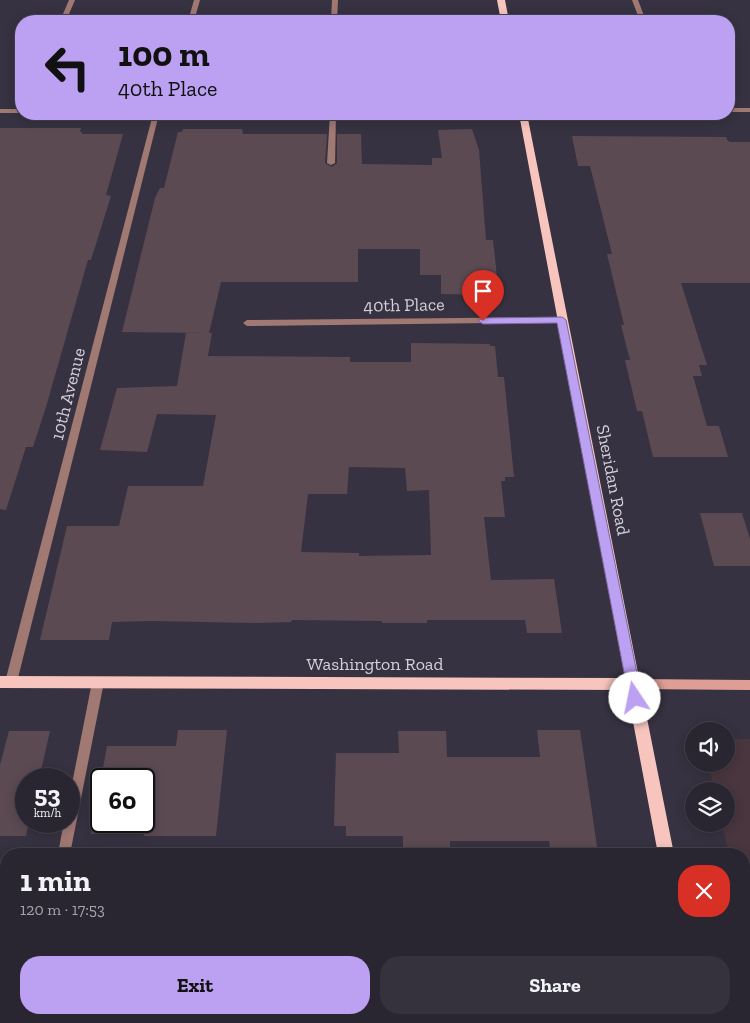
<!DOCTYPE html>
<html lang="en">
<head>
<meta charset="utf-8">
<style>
	body { margin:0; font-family:"Zilla Slab",serif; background:#35323d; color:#f1f3f6; height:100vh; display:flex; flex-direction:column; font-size:19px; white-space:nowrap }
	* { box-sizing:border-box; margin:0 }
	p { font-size:16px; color:#a5a5ab }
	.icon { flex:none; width:28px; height:28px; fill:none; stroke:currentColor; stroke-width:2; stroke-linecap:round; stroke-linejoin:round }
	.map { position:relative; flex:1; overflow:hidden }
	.side { position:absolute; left:0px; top:848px; width:750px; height:176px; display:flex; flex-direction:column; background:#292631; border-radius:20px 20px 0 0; box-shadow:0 2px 12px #0003,0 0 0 1px #45434d }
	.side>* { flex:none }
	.banner { position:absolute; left:15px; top:15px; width:720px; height:105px; border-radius:20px; box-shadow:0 2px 12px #0003,0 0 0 1px #45434d; background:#bca0f2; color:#111; overflow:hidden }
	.buttons { position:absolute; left:685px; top:722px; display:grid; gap:10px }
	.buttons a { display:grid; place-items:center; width:50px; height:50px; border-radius:50%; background:#292631; box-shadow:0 2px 12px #0003,0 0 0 1px #45434d; font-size:25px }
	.speed { position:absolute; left:15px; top:768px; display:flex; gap:10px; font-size:25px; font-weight:700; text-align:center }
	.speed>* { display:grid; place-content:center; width:65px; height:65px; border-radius:50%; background:#292631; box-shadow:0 2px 12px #0003,0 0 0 1px #45434d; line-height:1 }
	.speed small { font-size:12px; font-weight:400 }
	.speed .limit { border:2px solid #111; border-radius:8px; background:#fff; color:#111 }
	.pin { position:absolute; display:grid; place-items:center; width:42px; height:42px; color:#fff; margin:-51px -21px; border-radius:50% 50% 50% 0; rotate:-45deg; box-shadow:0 0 5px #0007 }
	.pin .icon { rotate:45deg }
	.me { position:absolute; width:55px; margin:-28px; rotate:349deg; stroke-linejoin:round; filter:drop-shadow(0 0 4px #0008) }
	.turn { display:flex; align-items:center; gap:18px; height:105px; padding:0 20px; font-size:22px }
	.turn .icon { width:65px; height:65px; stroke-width:2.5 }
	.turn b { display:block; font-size:35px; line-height:42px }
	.round { display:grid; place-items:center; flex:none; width:52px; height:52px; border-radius:20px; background:#35323d }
	.summary { display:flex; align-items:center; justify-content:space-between; height:85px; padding:0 20px }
	h1 { font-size:30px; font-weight:700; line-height:38px }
	.action { display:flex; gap:10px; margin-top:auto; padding:10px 20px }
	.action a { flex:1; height:58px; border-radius:20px; background:#bca0f2; color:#111; font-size:20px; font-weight:700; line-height:58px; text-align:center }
	.action a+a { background:#35323d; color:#f1f3f6 }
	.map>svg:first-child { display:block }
	.education { fill:#49363e }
	.building { fill:#5c4a52; fill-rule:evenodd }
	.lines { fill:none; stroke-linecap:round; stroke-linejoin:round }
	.lane { fill:#a17973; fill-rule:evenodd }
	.street { fill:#a17973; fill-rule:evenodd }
	.secondary { fill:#de9e96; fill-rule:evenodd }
	.primary { fill:#f7c5be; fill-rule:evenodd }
	.route { fill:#bca0f2; stroke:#7a689d }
	.labels { text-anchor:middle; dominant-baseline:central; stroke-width:5; stroke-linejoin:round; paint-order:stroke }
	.street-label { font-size:18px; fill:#d3d0da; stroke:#373241 }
</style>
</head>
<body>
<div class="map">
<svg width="750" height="1023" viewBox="0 0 750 1023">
	<rect width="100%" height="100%" fill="#373241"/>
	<path class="education" d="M726,739H750V947L744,920V854H729L722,824H726V791H714L708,764H726Z"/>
	<path class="building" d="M0,128H81L80,132H82V134H123L106,195L111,196L91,260H88L46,407L33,447H26L6,510L0,509Z
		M183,129H242L243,134H327L325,163L332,167L337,163V134H361L362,164L432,165V158H442L438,130L472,129L479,150L486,240H493L499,295L441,294V275H420V249H358V282H221L209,333L122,332L155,198L160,188H164L178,132H182Z
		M572,136L726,137L728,141L731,142H750V283H681L707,365H699L702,376H693L707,426H719L728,457H653L642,411H637L625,360H630L621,325H624L607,254H612L590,166H578Z
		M186,333H212L208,356L350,357V362H411V343L490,344V346H495L498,377H504L514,477H505V481H501L505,517H484L491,580L554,579L562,633H527L525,620H427V623H382V621L292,620L291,622L254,623L151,621L112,622L109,640H40L67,526H119L128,486H203L216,415L157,414L147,452L100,450L117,388L177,386ZM349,467L405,468L407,491L429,490L431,555L359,556V553L301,552L308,494H347Z
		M700,513H742L750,539V566H714Z
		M178,730H227L216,836H144V834H91L101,779V821H144V779H101L107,746H176Z
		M537,730H580L598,853H551L549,841H450V854H403V836H346V826H334L336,753H399L398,731H446L447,757H540Z
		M9,731H50L39,779H26V821H29L26,836H0V765Z"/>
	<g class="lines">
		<path class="lane" d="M69,0H75L66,21H60Z
			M332,0H338L337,21H331Z
			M632,0H638L646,21H640Z
			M330,114H336L335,163L331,165L327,163Z
			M98,677L102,679L104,682L70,854H58L64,821H69V799L92,682L94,679Z
			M0,991H6V1005H0Z"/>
		<path class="street" d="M194,0H200L194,21H188Z
			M729,108H750V112H729Z
			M0,109H21V113H0Z
			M153,114H159L17,682L15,685L11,687L7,685L5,682Z
			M562,317L565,318V322L247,326L243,323L247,320Z"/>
		<path class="secondary" d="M633,679L750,680V690L633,689L629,687L627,684L629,681Z"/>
		<path class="primary" d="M497,0H505L509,21H501Z
			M519,114H527L674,854H658L627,690L0,688V676L625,678Z
			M688,1018H706L707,1023H689Z"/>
	</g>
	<path class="route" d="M562,317L566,320L642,698L640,702L635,704L631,702L629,698L557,323L483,324L478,321L483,318Z"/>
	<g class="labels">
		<g class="street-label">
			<text transform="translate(404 305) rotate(-1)">40th Place</text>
			<text transform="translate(68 394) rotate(-76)">10th Avenue</text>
			<text transform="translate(613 480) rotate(79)">Sheridan Road</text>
			<text x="375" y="664">Washington Road</text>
		</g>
	</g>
</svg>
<div class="buttons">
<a><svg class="icon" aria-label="sound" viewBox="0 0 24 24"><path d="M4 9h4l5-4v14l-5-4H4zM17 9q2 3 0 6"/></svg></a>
<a><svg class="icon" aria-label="layers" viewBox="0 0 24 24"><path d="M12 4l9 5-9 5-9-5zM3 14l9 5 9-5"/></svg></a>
</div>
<div class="speed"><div>53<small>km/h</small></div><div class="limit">60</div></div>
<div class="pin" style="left:483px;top:321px;background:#d93025"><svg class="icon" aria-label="arrive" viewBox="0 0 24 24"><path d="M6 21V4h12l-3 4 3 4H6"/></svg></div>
<svg class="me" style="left:635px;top:698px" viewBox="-20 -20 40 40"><circle r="19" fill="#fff"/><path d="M0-13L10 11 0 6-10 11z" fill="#bca0f2"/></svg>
<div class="banner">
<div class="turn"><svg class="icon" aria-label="left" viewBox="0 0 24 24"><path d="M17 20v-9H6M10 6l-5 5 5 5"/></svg><div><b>100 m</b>40th Place</div></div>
</div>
<section class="side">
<div class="summary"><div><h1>1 min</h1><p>120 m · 17:53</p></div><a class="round" style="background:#d93025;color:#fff"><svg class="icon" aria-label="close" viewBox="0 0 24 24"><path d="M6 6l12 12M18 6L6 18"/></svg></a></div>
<div class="action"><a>Exit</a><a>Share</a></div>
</section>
</div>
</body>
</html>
